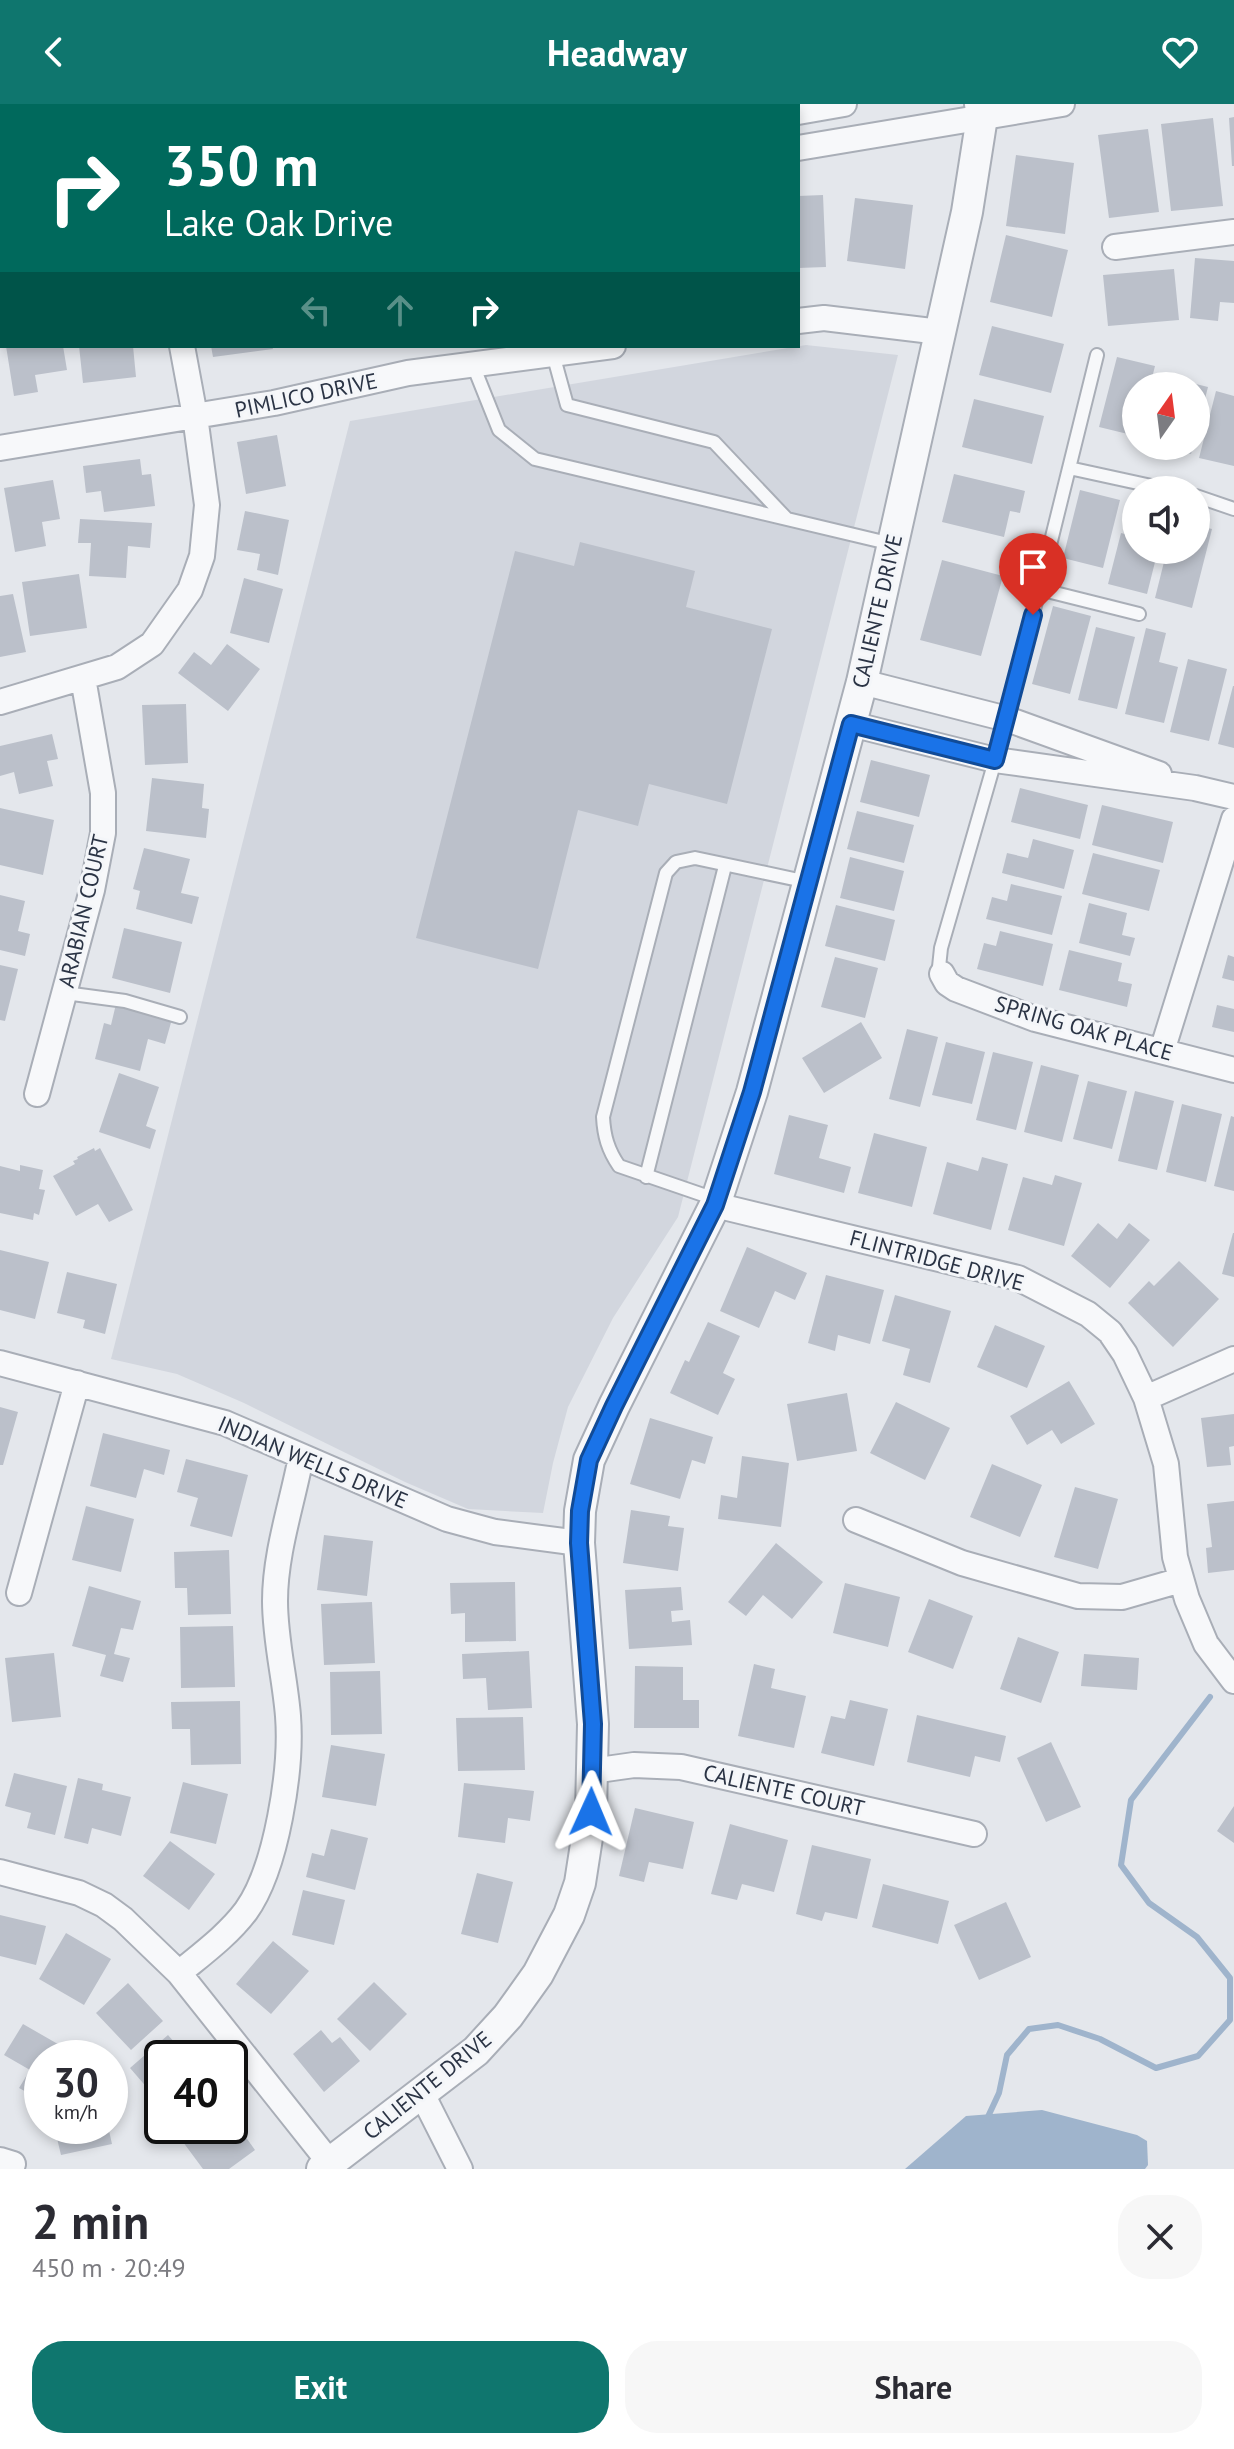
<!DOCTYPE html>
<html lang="en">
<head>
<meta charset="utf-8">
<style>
	body { margin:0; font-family:"PT Sans",sans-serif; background:#f7f7f7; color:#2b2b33; height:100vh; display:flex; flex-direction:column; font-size:30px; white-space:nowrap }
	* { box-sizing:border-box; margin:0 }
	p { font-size:26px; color:#7c7c81 }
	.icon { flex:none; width:44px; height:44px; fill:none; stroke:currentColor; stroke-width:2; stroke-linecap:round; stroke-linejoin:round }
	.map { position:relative; height:2065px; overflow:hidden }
	.details { display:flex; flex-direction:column; background:#fff; flex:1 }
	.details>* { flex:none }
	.banner { position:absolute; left:0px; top:0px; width:800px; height:244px; box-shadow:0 4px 12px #0003; background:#00695c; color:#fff; overflow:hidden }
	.needle { width:52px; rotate:14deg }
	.tools { position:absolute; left:1122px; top:268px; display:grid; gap:16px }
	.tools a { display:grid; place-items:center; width:88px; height:88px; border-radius:50%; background:#fff; box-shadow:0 4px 12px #0003; font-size:40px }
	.speed { position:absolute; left:24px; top:1936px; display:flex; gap:16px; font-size:40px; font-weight:700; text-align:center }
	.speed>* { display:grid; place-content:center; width:104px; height:104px; border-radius:50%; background:#fff; box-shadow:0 4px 12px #0003; line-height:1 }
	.speed small { font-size:20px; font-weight:400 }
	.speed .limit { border:4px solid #111; border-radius:12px; background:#fff; color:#111 }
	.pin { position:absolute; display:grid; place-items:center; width:68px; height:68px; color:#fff; margin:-82px -34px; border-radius:50% 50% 50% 0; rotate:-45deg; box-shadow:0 0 8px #0007 }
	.pin .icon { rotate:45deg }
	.me { position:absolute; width:88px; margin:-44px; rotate:1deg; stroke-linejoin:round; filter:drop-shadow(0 0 6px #0008) }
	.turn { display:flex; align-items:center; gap:28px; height:168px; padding:0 32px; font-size:36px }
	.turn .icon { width:104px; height:104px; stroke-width:2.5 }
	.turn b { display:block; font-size:56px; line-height:68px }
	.lanes { display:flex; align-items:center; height:76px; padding:0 32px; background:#0003; justify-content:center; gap:40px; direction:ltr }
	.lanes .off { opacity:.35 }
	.round { display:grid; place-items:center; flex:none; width:84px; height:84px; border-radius:32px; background:#f7f7f7 }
	.overview { display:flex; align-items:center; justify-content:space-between; height:136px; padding:0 32px }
	h1 { font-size:48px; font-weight:700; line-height:60px }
	.primary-button { display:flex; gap:16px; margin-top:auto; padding:16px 32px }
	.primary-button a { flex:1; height:92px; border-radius:32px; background:#0f766e; color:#fff; font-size:32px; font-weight:700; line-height:92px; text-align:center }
	.primary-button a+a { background:#f7f7f7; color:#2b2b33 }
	header { display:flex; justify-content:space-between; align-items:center; height:104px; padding:0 32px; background:#0f766e; color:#fff; font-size:36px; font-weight:700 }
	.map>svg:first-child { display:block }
	.built { fill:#d2d6de }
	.water { fill:#9fb4cc }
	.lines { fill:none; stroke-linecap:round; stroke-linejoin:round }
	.stream { stroke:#9fb4cc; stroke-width:6 }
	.building { fill:#bbc0ca }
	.service-casing { stroke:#a9aeb7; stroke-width:16 }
	.minor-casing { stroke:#a9aeb7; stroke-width:28 }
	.tertiary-casing { stroke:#a9aeb7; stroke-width:34 }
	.service { stroke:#f7f8fa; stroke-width:12 }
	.minor { stroke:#f7f8fa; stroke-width:24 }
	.tertiary { stroke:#f7f8fa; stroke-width:30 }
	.route-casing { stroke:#114b97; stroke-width:20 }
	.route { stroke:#1a73e8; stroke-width:14 }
	.labels { text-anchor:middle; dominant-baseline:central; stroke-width:6; stroke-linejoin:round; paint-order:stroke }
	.street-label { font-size:22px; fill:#2b3445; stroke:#f4f6f9 }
</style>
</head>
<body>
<header><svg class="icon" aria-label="back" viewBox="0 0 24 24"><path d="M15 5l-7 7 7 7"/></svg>Headway<svg class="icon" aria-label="heart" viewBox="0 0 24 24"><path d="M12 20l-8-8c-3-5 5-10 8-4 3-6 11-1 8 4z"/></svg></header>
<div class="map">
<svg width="1234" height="2065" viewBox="0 0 1234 2065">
	<rect width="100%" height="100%" fill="#e4e7ec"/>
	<path class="built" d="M806,241L898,251L678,1113L613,1214L568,1303L553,1359L543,1409L468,1405L405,1378L244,1299L177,1270L111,1255L350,317Z"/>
	<path class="water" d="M1042,2006L1137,2031L1147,2037L1148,2061L1145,2065H905L966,2012Z"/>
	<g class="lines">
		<path class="stream" d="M986,2017L999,1989L1007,1951L1029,1925L1058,1921L1100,1935L1156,1964L1198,1952L1230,1916V1874L1197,1833L1149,1799L1121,1761L1131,1696L1210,1593"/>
	</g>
	<path class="building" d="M1234,13V62H1232L1229,14Z
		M1213,14L1223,102L1171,107L1161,20Z
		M1148,25L1159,108L1109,114L1098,31Z
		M1016,51L1074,59L1065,130L1006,122Z
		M823,91L826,163L798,164V92Z
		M855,94L913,101L905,165L847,157Z
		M1006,131L1068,146L1052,213L990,198Z
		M1195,154L1234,157V199L1220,198L1218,217L1190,214Z
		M1174,165L1179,216L1108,222L1103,171Z
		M992,222L1064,240L1051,289L979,271Z
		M6,242H63L67,266L35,271L38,288L14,292Z
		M79,242H133L136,273L83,279Z
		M211,242H272L273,245L213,253Z
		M1117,253L1155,262L1150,282H1136V332L1099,323Z
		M1164,272L1208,283L1197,326L1196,282H1161Z
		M1216,287L1234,292V362L1199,354Z
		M974,295L1044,312L1032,360L962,343Z
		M277,331L286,382L246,390L237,338Z
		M1165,342H1193L1191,350Z
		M140,355L142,371L151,370L155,402L104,408L101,387L86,389L83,362Z
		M954,370L1025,387L1020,409L1010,407L1004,433L942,418Z
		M53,376L60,415L42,418L46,442L15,448L4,384Z
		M1080,386L1120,396L1103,464L1063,454Z
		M245,407L289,416L278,471L257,466L260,450L237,446Z
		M80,415L152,419L150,444L128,442L126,474L89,472L91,439H78Z
		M1196,421L1212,425L1192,504L1155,494L1167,446H1196Z
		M1121,429L1136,433V446H1158L1147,490L1108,480Z
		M580,438L695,467L686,503L772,525L727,700L649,680L638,722L578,706L538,865L416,834L515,447L574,462Z
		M942,456L1003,472L981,552L920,536Z
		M79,470L87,524L30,532L22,478Z
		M244,474L283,485L269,539L230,529Z
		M13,490L26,548L0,553V492Z
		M1053,502L1091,512L1070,590L1032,580Z
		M1096,523L1135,533L1117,605L1078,596Z
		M1146,524L1166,529L1159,558L1178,563L1164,619L1125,610Z
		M227,540L260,565L228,607L178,569L194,548L211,561Z
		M1188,555L1227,565L1209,637L1170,628Z
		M1233,582H1234V644L1218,640Z
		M186,600L188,659L145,661L142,601Z
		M52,630L58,655L47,657L53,682L19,690L14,668L0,672V642Z
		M871,656L930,671L919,713L860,698Z
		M152,674L204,680L202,704L209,705L206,734L146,727Z
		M1020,684L1088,701L1080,735L1011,718Z
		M1102,701L1173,718L1163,759L1092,741Z
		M0,704L54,716L43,771L0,761Z
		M857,707L914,721L904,759L847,745Z
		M1033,735L1074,746L1064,785L1002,769L1007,749L1028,754Z
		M144,744L190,755L181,789L199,793L192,820L136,805L140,787L133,785Z
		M1093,749L1160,766L1149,807L1082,790Z
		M850,753L904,767L894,807L840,794Z
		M1011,780L1062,792L1052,831L986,815L992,793L1007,797Z
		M0,791L25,797L18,827L30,830L25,852L0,846Z
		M1089,799L1127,809L1122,831L1135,834L1130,852L1079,839Z
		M836,801L895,816L885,857L825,842Z
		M124,824L182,838L170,889L112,874Z
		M1000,827L1053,840L1043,882L977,865L984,839L996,842Z
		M1069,846L1122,859L1118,877L1132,880L1127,903L1059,886Z
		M1228,851L1234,853V877L1222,874Z
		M835,853L878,864L865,914L821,903Z
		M0,861L18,865L5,917L0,916Z
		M116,900L172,915L165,940L148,935L140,967L95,955L104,919L111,921Z
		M1217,901L1234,905V928L1212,923Z
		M861,918L882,954L824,989L802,954Z
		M907,925L938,933L920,1003L889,995Z
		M946,938L985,948L972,1000L932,991Z
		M993,948L1033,958L1016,1026L976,1016Z
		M1041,961L1079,971L1062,1038L1024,1028Z
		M119,969L159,983L146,1022L156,1026L150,1045L99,1028Z
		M1088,977L1127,987L1112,1045L1073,1035Z
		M1135,987L1174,997L1157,1066L1118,1057Z
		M1182,1000L1222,1010L1206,1078L1166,1068Z
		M789,1011L828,1021L819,1054L851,1063L844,1089L774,1070Z
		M1231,1012L1234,1013V1087L1214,1082Z
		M874,1029L927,1043L912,1103L858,1089Z
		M94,1044L95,1047L100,1044L133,1106L109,1118L98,1100L76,1112L53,1072L75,1060L73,1057L78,1055L77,1053Z
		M982,1053L1008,1060L991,1126L933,1110L947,1058L978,1067Z
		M20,1061L43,1066L39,1085L45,1086L39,1111L34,1109L33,1116L0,1109V1062L20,1067Z
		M1055,1071L1082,1079L1064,1142L1008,1126L1023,1073L1052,1081Z
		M1098,1119L1117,1135L1129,1119L1150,1136L1110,1184L1071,1152Z
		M1233,1129H1234V1173L1222,1170Z
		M747,1143L807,1169L795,1196L775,1187L759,1224L720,1207Z
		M0,1146L49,1158L35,1215L0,1206Z
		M1179,1157L1219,1195L1173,1243L1128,1199L1149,1177L1154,1182Z
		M67,1168L117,1180L105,1230L83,1224L85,1216L57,1209Z
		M826,1171L884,1186L870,1240L838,1231L835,1247L808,1239Z
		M895,1191L951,1207L930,1279L903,1271L910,1245L882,1237Z
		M708,1218L740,1232L723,1269L735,1275L718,1311L670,1289L685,1256L689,1258Z
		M995,1221L1045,1242L1027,1284L977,1263Z
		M1069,1277L1095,1320L1061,1340L1052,1326L1027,1341L1010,1312Z
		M847,1289L857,1347L797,1357L787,1300Z
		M896,1298L950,1324L925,1376L870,1349Z
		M0,1303L18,1308L3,1361H0Z
		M1234,1310V1342L1229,1343L1231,1361L1207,1363L1201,1314Z
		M650,1314L713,1333L705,1360L692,1356L680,1395L630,1380Z
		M103,1329L170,1346L164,1371L144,1365L136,1394L90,1382Z
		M742,1352L789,1359L781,1423L718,1415L721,1391L737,1394Z
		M186,1355L248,1371L232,1433L190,1422L198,1394L177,1388Z
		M992,1360L1042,1381L1020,1433L970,1413Z
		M1075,1383L1118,1395L1098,1465L1054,1453Z
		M1234,1397V1466L1208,1469L1206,1444L1212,1443L1207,1400Z
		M86,1402L134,1415L121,1468L72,1456Z
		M631,1406L670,1412L668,1422L684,1424L678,1467L623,1459Z
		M324,1431L373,1437L367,1492L317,1486Z
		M776,1439L823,1478L792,1515L763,1491L746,1512L728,1498Z
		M229,1446L231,1510L188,1511L187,1484H175L174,1448Z
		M515,1478L516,1537L465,1538V1509L451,1510L450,1479Z
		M845,1479L900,1493L888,1543L833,1529Z
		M89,1482L141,1497L133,1526L121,1524L114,1550L130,1554L123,1578L100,1572L106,1551L72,1542Z
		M681,1483L683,1506L671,1507L672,1518L690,1516L692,1541L629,1545L625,1486Z
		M929,1495L973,1512L953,1565L908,1548Z
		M372,1498L375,1559L324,1561L321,1500Z
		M233,1522L235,1583L181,1584L180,1523Z
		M1018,1533L1059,1548L1041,1599L1000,1585Z
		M529,1547L532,1604L488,1606L486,1574L463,1575L462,1550Z
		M54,1549L61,1613L12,1618L5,1554Z
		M1084,1550L1139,1554L1137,1586L1081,1582Z
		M754,1560L775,1565L771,1584L806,1592L794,1644L738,1632Z
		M635,1562L683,1563V1596H699V1624H634Z
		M380,1567L382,1630L331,1631L330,1568Z
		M850,1596L888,1605L874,1662L821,1649L831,1612L845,1615Z
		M240,1597L241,1660L191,1661L190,1625H172L171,1598Z
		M917,1611L1006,1632L1000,1658L975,1652L970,1673L907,1658Z
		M523,1613L525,1666L458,1667L456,1614Z
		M1051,1638L1081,1703L1046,1718L1017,1654Z
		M331,1641L385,1650L376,1702L322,1693Z
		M14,1669L67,1682L55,1731L27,1724L31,1709L5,1702Z
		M78,1674L103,1680L102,1686L131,1693L121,1732L92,1724L88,1740L64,1734Z
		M183,1678L228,1690L216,1740L170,1729Z
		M464,1679L534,1687L530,1717L508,1714L505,1739L458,1733Z
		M1234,1702V1739L1217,1727Z
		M635,1704L694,1718L683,1765L649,1758L644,1778L619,1772Z
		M730,1720L788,1736L774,1788L742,1780L737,1796L711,1790Z
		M331,1725L368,1734L355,1786L306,1773L312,1749L324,1752Z
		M170,1737L215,1770L189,1806L143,1772Z
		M812,1741L871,1755L857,1815L825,1808L822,1817L796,1810Z
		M477,1769L513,1778L498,1839L461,1830Z
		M883,1780L949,1797L938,1840L872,1823Z
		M303,1786L345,1796L334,1841L292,1831Z
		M1006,1798L1031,1853L979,1876L954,1821Z
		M0,1811L46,1822L36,1861L0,1852Z
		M66,1829L111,1855L84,1901L39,1875Z
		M273,1837L309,1867L271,1910L236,1880Z
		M374,1878L407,1910L370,1947L337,1915Z
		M128,1879L163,1917L131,1946L96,1909Z
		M23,1920L70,1947L65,1954H42L41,1996L19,1984L30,1966L4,1951Z
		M321,1926L332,1939L340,1933L360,1957L324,1988L293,1950Z
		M168,1931L188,1954H162V2001L130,1964Z
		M230,2011L255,2046L229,2065H203L183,2038L205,2022H230Z
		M54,2022H108L112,2040L61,2051Z"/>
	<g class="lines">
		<g class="service-casing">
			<path id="service" d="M553,250L567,301L714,338L786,414
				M473,261L499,326L535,355L892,440
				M1069,364L1170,386
				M1196,392L1234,405
				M1039,485L1139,510
				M942,870L939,863L941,844L1007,615L1097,251
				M65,889L125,897L180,913
				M646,1073L725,762
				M715,1095L619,1062C608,1046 604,1032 603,1013L666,769L676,758L695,754L808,778"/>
		</g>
		<g class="minor-casing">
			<path id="minor" d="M126,0V2
				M798,8L844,0
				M798,44L1062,0
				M1115,143L1234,128
				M798,217L824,214L940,228
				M0,344L274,299L408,269L613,242
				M862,578L1007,615L1159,670
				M0,598L117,563L152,540L190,486L202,452L207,401L195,312L182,242
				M851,620L995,656L1195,684L1234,693
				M942,870L947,879L956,885L1035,915L1234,966
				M1162,947L1234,715
				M37,990L92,786L103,729V689L83,574
				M715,1101L1018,1174L1088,1210L1110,1228L1125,1250L1146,1294L1166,1360L1175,1453L1187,1495L1206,1540L1234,1577
				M0,1259L225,1319L447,1415L495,1428L579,1439
				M1146,1294L1234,1255
				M856,1416L962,1459L1078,1492L1122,1493L1181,1476
				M19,1489L77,1279
				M592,1667L634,1661L681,1663L974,1730
				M0,1768L79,1789L104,1801L123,1815L179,1869L330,2059
				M179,1869C202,1850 228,1831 246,1807C277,1764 292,1664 288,1612C285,1574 275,1536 275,1497C275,1449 292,1400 301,1353
				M421,1988L460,2065
				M0,2056L13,2060"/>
		</g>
		<g class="tertiary-casing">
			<path id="tertiary" d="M322,2065L476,1947L508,1912L538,1870L569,1811L580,1779L591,1708L593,1620L579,1439L580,1407L589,1356L614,1302L715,1101L752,988L862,578L967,108L982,13L980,0"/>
		</g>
		<use href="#service" class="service"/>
		<use href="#minor" class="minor"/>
		<use href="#tertiary" class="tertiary"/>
	</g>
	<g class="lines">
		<g class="route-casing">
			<path id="route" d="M591,1708L593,1620L579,1439L580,1407L589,1356L614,1302L715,1101L752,988L851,620L995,656L1033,511"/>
		</g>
		<use href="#route" class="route"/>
	</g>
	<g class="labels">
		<g class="street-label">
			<text transform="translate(306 291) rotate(-12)">PIMLICO DRIVE</text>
			<text transform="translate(877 507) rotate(-77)">CALIENTE DRIVE</text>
			<text transform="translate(83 807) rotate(-77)">ARABIAN COURT</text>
			<text transform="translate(1084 924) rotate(16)">SPRING OAK PLACE</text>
			<text transform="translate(937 1156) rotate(15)">FLINTRIDGE DRIVE</text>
			<text transform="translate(313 1358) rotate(23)">INDIAN WELLS DRIVE</text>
			<text transform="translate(784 1686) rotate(13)">CALIENTE COURT</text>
			<text transform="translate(427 1981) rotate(-39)">CALIENTE DRIVE</text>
		</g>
	</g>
</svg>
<div class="tools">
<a><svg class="needle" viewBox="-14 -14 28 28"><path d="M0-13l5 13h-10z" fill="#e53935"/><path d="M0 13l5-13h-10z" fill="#7c7c81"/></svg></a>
<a><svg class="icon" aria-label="sound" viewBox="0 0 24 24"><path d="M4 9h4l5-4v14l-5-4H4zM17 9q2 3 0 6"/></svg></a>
</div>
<div class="speed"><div>30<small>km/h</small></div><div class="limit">40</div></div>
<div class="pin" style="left:1033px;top:511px;background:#d93025"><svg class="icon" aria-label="arrive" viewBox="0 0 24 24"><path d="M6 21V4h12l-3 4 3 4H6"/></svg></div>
<svg class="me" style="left:591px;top:1708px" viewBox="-20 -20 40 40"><path d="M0-17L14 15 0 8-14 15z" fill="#1a73e8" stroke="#fff" stroke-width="4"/></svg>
<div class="banner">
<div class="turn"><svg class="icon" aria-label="right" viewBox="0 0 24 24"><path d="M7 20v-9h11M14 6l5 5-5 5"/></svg><div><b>350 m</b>Lake Oak Drive</div></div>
<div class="lanes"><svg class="icon off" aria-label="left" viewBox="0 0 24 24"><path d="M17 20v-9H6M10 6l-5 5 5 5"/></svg><svg class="icon off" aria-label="ahead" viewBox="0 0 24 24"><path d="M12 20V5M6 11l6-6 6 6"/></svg><svg class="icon" aria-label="right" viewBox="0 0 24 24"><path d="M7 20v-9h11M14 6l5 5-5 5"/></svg></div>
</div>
</div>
<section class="details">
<div class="overview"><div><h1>2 min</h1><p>450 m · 20:49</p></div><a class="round"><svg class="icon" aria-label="close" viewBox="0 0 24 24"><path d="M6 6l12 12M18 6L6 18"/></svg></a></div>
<div class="primary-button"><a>Exit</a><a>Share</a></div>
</section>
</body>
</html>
